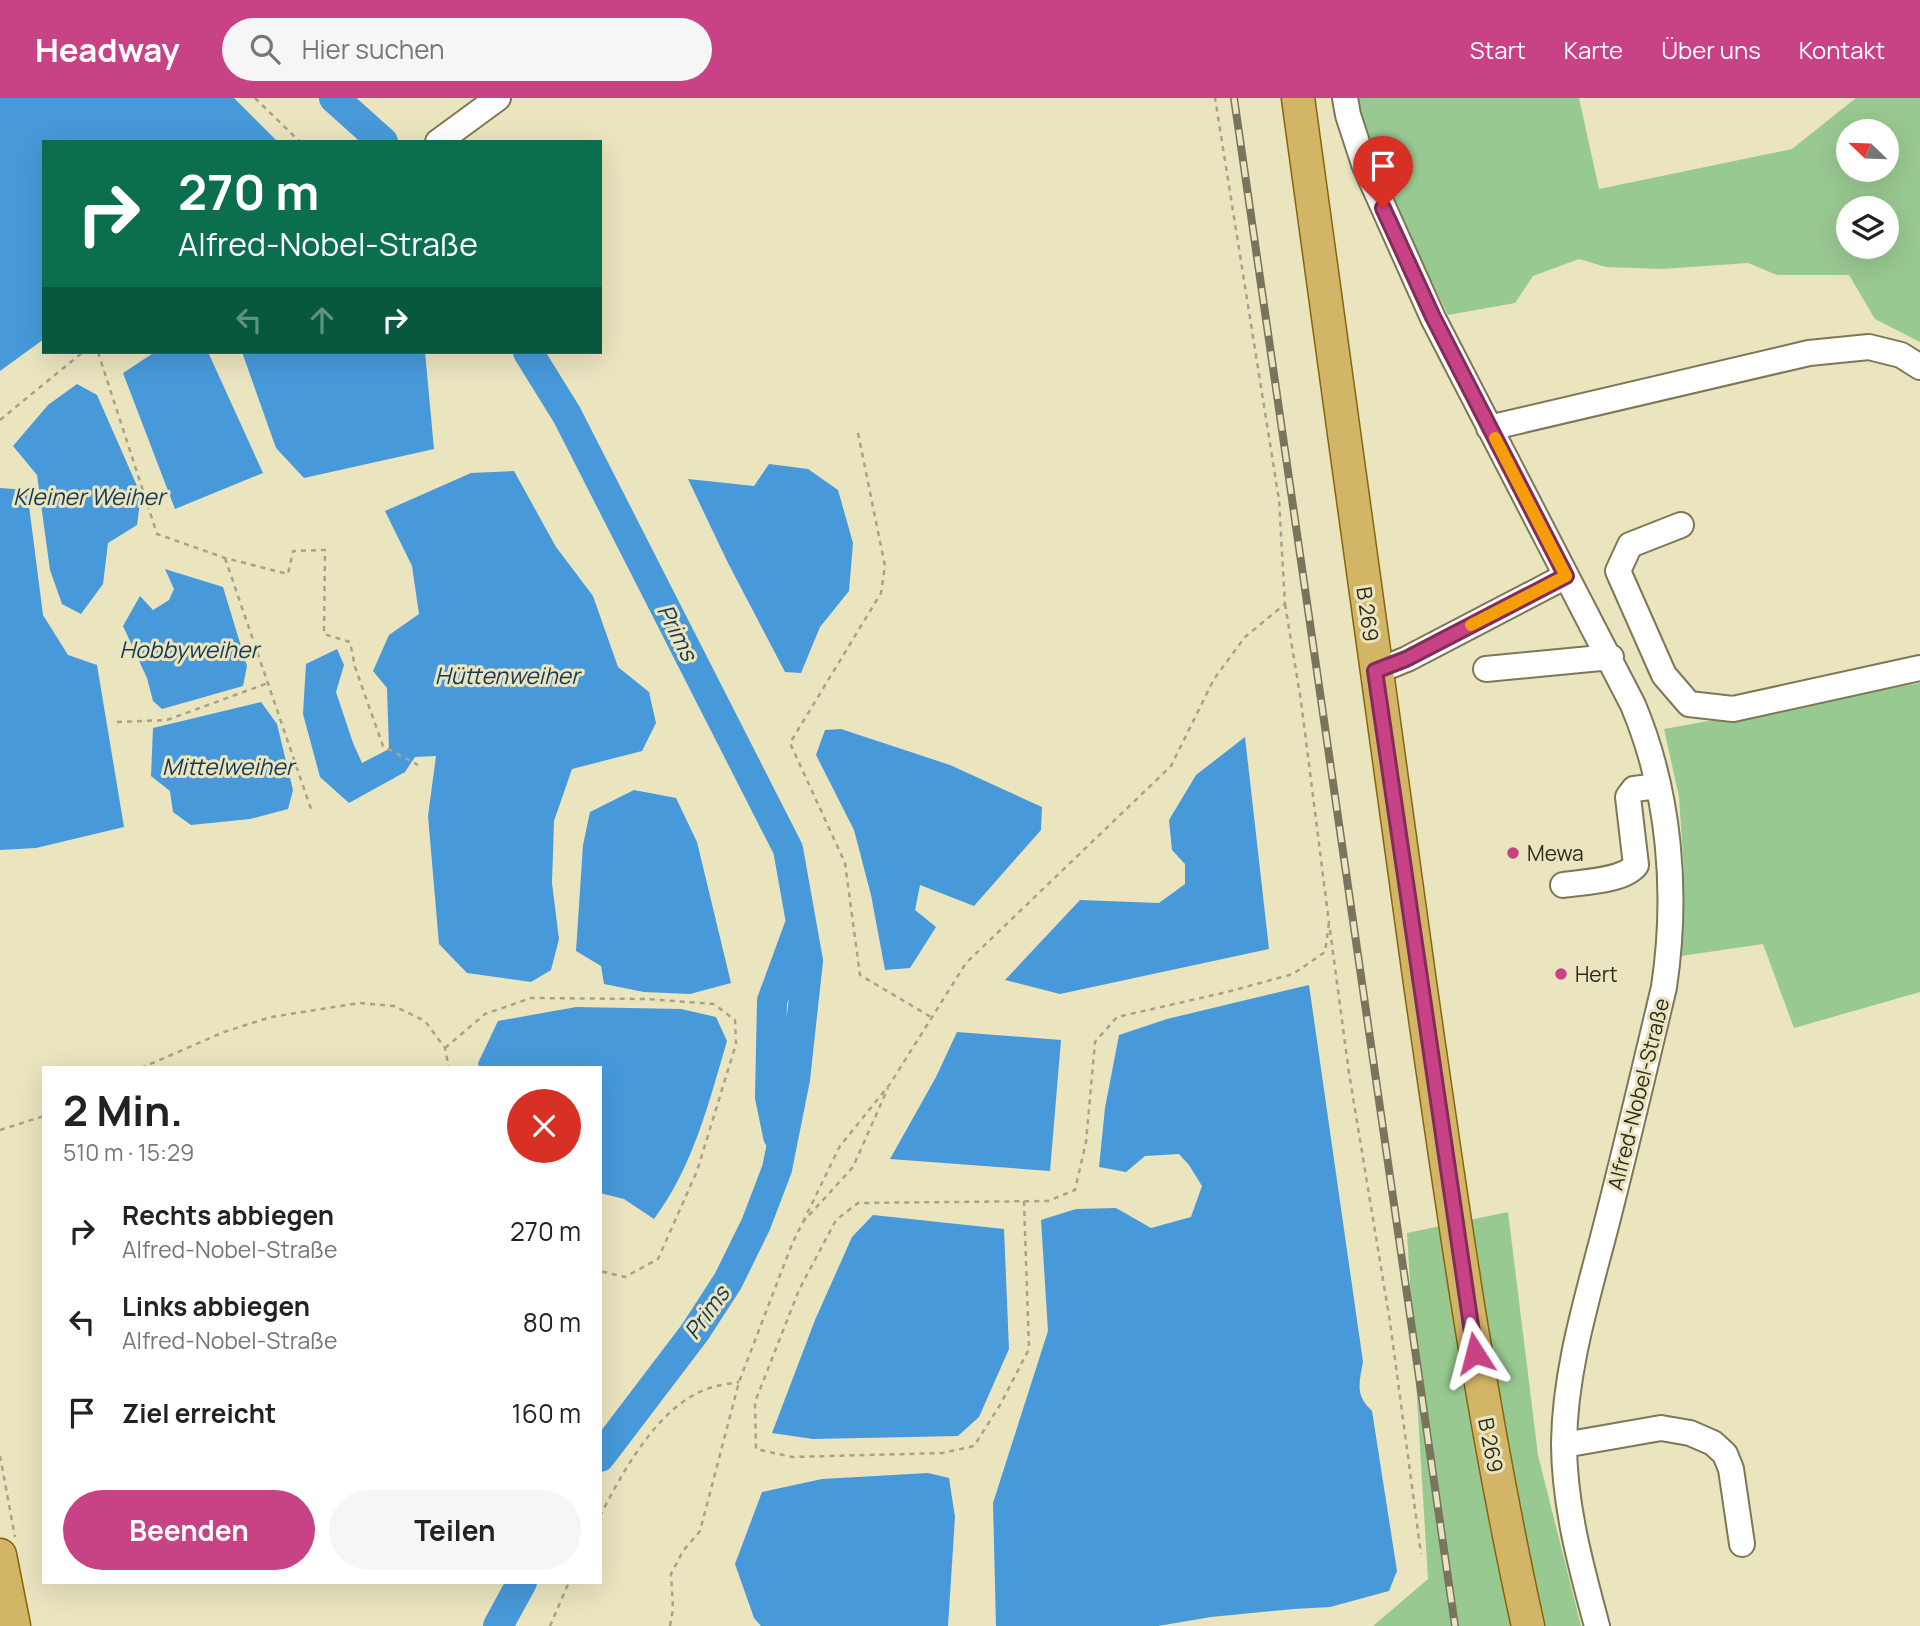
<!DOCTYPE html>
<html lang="de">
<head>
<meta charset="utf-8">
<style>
	body { margin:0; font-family:Manrope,sans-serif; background:#f6f6f6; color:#222; height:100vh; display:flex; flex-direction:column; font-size:26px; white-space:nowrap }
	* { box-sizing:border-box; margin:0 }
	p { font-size:23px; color:#767676 }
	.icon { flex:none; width:38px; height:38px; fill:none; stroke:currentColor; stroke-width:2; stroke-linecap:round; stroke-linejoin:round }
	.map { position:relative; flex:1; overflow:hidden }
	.details { position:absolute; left:42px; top:968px; width:560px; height:518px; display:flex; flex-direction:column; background:#fff; border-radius:0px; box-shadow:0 7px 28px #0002 }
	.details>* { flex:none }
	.guide { position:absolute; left:42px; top:42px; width:560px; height:214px; border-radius:0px; box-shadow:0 7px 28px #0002; background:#0b6e4f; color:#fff; overflow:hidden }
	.needle { width:46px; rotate:293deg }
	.controls { position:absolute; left:1836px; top:21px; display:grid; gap:14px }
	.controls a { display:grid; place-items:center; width:63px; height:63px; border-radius:50%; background:#fff; box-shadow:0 7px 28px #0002; font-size:35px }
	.pin { position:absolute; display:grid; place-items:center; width:60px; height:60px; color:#fff; margin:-72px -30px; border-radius:50% 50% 50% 0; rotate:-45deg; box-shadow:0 0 7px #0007 }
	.pin .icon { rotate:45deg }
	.me { position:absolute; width:77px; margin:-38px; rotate:351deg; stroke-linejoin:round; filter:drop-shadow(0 0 5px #0008) }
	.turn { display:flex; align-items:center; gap:24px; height:147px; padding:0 21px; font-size:32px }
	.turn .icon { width:91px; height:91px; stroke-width:2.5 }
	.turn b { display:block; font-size:49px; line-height:60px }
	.lanes { display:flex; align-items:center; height:66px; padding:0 21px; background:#0003; justify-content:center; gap:35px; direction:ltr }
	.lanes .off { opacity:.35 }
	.round { display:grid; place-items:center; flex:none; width:74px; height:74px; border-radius:37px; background:#f6f6f6 }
	.headline { display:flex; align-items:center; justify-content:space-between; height:119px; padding:0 21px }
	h1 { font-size:42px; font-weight:700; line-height:52px }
	.action { display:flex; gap:14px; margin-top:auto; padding:14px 21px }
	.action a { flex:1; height:80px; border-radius:42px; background:#c84386; color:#fff; font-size:28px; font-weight:700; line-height:80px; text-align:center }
	.action a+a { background:#f6f6f6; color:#222 }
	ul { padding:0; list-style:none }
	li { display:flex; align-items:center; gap:21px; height:91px; padding:0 21px }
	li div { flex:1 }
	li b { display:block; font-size:26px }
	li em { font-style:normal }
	header { display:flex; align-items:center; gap:42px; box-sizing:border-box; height:98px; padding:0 35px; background:#c84386; color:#fff }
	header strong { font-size:33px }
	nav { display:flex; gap:38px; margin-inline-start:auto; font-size:24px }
	.search { width:490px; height:63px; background:#f6f6f6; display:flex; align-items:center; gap:18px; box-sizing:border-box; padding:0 24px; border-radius:38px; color:#767676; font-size:26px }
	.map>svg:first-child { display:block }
	.green { fill:#98c990; fill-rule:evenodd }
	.water { fill:#4799da }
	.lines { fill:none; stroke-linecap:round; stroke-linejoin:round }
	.river { stroke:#4799da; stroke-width:30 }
	.minor-casing { stroke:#7d7755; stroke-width:28 }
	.major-casing { stroke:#86650c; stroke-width:35 }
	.path { stroke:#a8a386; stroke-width:2.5; stroke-dasharray:5 5; stroke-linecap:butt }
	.minor { stroke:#fff; stroke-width:24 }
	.major { stroke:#d3b568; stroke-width:32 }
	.rail-casing { stroke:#79745d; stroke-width:8 }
	.rail { stroke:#eae4bf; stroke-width:5; stroke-dasharray:16; stroke-linecap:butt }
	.route-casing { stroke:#822c57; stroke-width:18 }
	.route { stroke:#c84386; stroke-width:12 }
	.slow { stroke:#f59e0b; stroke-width:12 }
	.poi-dot { fill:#c84386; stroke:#eae4bf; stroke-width:2.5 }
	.labels { text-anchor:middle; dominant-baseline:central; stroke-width:6; stroke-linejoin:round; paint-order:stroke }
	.street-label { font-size:21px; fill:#2e2b1d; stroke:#eae4bf }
	.poi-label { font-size:21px; fill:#2e2b1d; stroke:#eae4bf; text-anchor:start }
	.water-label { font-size:23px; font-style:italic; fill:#183955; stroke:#eae4bf }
</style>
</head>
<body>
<header>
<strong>Headway</strong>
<div class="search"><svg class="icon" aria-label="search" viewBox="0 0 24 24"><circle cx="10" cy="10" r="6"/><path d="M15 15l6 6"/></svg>Hier suchen</div>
<nav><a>Start</a><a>Karte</a><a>Über uns</a><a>Kontakt</a></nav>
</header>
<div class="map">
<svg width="1920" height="1528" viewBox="0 0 1920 1528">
	<rect width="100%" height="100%" fill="#eae4bf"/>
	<path class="green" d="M1356,0H1579L1599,91L1792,51L1856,0H1920V244L1875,221L1849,177H1777L1748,165L1662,171L1606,169L1579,161L1533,178L1515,205L1448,217L1359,32ZM1848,33H1886V72H1848ZM1848,110H1886V149H1848Z
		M1920,585V894L1794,930L1763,846L1681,858L1684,773L1679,699L1664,631Z
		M1508,1114L1538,1357L1581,1528H1373L1428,1481L1407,1135Z"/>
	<path class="water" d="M0,0H234L278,44H44V241L0,273Z
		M155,254H208L263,375L175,411L123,275Z
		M242,254H425L434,351L304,380L276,350Z
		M77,286L97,297L141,397L137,427L108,445L103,486L81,516L62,506L50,472L37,377L13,348L48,307Z
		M769,366L808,371L838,392L853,445L849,493L820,529L801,575L785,574L728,465L688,381L754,388Z
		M514,373L556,449L593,498L618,569L649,594L656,625L642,653L572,671L554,723L552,785L559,841L551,872L531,884L467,875L439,846L428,718L436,658L415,659L405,674L349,705L320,679L303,616L306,566L337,551L344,567L336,594L353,645L362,665L389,651L387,590L373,573L389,537L419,516L412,468L385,413L471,375Z
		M0,390L27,392L43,517L68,557L97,567L124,729L36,750L0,752Z
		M165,471L223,489L247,568L243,588L162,611L153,603L147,580L123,528L140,498L153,512L169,502L174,491Z
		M261,604L277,626L293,692L288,711L250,721L191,727L173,714L170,693L151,678L153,630Z
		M841,631L950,667L1042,709L1041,732L974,808L920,787L915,812L936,829L910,870L885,872L871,797L854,732L816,657L825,632Z
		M1245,639L1269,851L1060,896L1005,882L1080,802L1159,805L1185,786V766L1172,752L1169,722L1196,677Z
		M634,692L676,700L697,744L731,885L690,896L644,894L604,886L601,868L576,853L583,747L590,714Z
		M1309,887L1363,1264C1359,1286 1355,1297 1372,1313L1397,1473L1389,1493L1330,1509L1294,1511L1211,1519L1158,1528H996L993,1405L1048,1233L1041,1122L1076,1111L1116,1110L1151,1130L1191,1119L1202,1088L1189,1067L1179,1056L1145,1058L1126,1074L1099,1069L1105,1010L1119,937L1167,921Z
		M576,909L681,911L716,919L727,943C709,1004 693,1069 654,1121L624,1101L600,1095V970L479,969L478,965L498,923Z
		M957,934L1061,942L1050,1073L890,1061L936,979Z
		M873,1117L1004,1131L1009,1251L979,1319L958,1338L813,1341L772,1335L815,1222L852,1139Z
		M928,1375L949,1380L955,1419L948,1528H761L754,1520L735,1466L762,1394L822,1381Z"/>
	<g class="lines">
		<path class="river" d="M334,0L383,44
			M528,254L567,317L788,751L808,863L795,981L777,1071L756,1126L728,1183L695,1234L600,1359
			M778,1038L770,999L772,903L801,824
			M498,1528L522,1484"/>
		<g class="minor-casing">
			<path id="minor" d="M1345,0L1348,17L1364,66L1433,220L1633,607C1670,695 1678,795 1664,889C1646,965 1628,1041 1609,1116C1590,1192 1565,1267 1564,1345C1564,1407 1581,1469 1597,1528
				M438,44L498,0
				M1489,330L1809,255L1869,249L1901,257L1920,269
				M1681,427L1630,447L1618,473L1664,577L1689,606L1733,611L1920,570
				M1486,571L1611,559
				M1375,574L1407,561L1566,478
				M1563,787C1583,784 1624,783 1636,767L1628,699L1634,691L1658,688
				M1564,1347L1661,1330L1690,1335L1713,1345L1725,1356L1731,1371L1742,1446"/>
		</g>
		<g class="major-casing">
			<path id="major" d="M1298,0C1339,295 1378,590 1420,885C1451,1100 1481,1315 1528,1528
				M0,1457L14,1528"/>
		</g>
		<path class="path" d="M255,0L300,44
			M98,254L157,436L225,460L288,476L293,453L325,452L324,536L350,544L355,569L383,648L418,667
			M0,322L83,254
			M858,335L885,468L881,495L790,645L845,765L860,877L931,919
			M225,460L312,714
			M1285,506L1301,603L1329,825
			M117,624L167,622L268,585
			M1330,832L1349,975L1390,1224L1421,1456
			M445,950L485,916L531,900L647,901L714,906L735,922L736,946L697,1073L658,1161L625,1179L600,1173
			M141,970L224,934L271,919L359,905L394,908L425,923L445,950L449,970
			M0,1032L44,1018
			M1024,1103L1029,1251L1000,1307L974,1348L943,1355L792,1359L756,1351L755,1304L799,1192L836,1122L858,1105L1048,1103L1075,1092L1086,1044L1095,944L1117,919L1227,894L1293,876L1325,854L1329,825
			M803,1124L840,1048L890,986L966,865L1171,668L1214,581L1245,539L1285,506L1279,402L1215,0
			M0,1358L15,1439
			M600,1418C622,1375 658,1308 707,1291C717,1287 729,1286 739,1284
			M550,1528L569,1484
			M670,1528L673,1511L671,1476L683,1453L700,1433L739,1284L792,1146L803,1124L853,1069L888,990"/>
		<use href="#minor" class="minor"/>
		<use href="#major" class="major"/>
		<g class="rail-casing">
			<path id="rail" d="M1234,0L1455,1528"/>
		</g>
		<use href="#rail" class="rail"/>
	</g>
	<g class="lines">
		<g class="route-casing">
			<path id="route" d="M1383,110L1433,219L1566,478L1406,561L1375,573L1475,1255"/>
		</g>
		<use href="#route" class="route"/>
		<path class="slow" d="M1471,527L1566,478L1495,340"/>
	</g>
	<g class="poi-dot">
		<circle cx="1513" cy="755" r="7"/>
		<circle cx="1561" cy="876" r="7"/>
	</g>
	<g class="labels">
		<g class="street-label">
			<text transform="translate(1368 516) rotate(82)">B 269</text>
			<text transform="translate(1638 996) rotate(-76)">Alfred-Nobel-Straße</text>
			<text transform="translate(1491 1347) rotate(79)">B 269</text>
		</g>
		<g class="poi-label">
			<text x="1527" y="755">Mewa</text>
			<text x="1575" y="876">Hert</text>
		</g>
		<g class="water-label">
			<text x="89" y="398">Kleiner Weiher</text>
			<text transform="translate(678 534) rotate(63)">Prims</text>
			<text x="189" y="551">Hobbyweiher</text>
			<text x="507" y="577">Hüttenweiher</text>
			<text x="228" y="668">Mittelweiher</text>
			<text transform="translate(706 1214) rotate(-54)">Prims</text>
		</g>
	</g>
</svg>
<div class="controls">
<a><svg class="needle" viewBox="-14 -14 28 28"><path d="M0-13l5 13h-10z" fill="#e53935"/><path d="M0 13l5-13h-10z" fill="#767676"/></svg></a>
<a><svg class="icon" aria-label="layers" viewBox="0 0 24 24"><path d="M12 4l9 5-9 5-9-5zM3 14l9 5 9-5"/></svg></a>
</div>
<div class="pin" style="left:1383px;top:110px;background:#d93025"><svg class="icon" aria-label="arrive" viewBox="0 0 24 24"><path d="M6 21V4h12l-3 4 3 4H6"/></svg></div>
<svg class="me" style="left:1475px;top:1255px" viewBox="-20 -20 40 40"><path d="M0-17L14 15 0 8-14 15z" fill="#c84386" stroke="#fff" stroke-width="4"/></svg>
<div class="guide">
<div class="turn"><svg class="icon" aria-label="right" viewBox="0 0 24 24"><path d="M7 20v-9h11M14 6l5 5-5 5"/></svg><div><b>270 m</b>Alfred-Nobel-Straße</div></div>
<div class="lanes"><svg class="icon off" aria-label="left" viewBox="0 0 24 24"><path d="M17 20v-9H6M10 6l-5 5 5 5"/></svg><svg class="icon off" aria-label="ahead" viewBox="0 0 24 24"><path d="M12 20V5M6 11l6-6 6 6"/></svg><svg class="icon" aria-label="right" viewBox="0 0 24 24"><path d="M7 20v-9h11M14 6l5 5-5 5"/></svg></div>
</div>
<section class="details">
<div class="headline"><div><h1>2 Min.</h1><p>510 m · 15:29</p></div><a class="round" style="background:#d93025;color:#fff"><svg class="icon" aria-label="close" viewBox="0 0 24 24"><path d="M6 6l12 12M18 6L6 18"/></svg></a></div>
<ul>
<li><svg class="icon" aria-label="right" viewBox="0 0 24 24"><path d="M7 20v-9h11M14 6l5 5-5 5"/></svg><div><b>Rechts abbiegen</b><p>Alfred-Nobel-Straße</p></div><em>270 m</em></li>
<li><svg class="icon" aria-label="left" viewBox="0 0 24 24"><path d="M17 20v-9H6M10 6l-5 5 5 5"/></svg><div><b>Links abbiegen</b><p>Alfred-Nobel-Straße</p></div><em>80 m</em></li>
<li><svg class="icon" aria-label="arrive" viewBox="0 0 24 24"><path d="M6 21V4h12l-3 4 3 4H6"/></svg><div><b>Ziel erreicht</b></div><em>160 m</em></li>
</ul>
<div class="action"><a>Beenden</a><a>Teilen</a></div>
</section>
</div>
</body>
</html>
